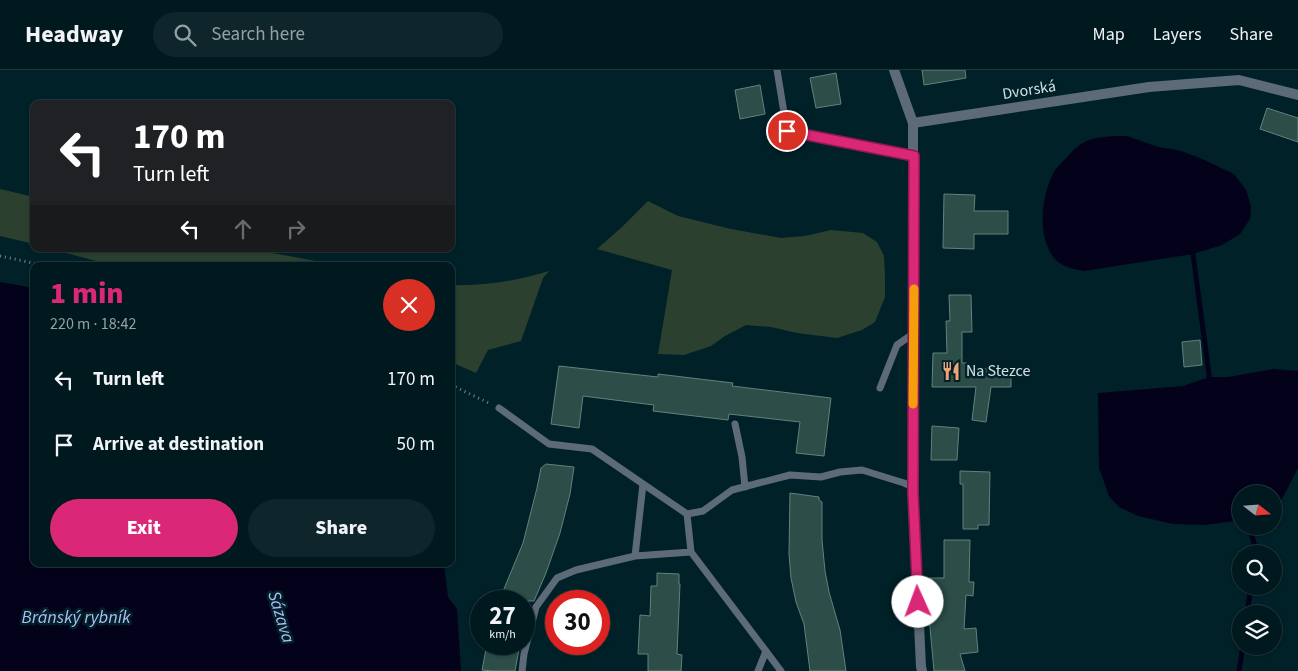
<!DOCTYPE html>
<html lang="en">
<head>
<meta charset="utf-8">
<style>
	body { margin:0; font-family:"Source Sans 3",sans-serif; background:#0e262b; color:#f1f3f6; height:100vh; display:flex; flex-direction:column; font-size:19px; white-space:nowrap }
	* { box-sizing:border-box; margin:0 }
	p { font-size:16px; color:#95a0a4 }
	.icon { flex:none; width:28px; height:28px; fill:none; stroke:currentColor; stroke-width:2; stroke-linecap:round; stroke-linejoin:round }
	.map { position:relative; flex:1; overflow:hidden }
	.panel { position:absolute; left:30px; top:192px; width:425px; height:305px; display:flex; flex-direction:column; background:#00191e; border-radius:10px; box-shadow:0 1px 4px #0004,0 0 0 1px #22383c }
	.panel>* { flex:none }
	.guide { position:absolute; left:30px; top:30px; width:425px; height:152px; border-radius:10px; box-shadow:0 1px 4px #0004,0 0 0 1px #22383c; background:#202124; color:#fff; overflow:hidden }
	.needle { width:32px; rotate:107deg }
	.tools { position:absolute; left:1232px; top:415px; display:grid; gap:10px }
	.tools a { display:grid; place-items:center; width:50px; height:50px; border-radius:50%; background:#00191e; box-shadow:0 1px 4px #0004,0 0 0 1px #22383c; font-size:25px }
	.speed { position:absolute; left:470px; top:520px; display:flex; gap:10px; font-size:25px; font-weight:700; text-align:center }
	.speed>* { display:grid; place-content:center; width:65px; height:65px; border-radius:50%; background:#00191e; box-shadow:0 1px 4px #0004,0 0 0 1px #22383c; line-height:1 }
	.speed small { font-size:12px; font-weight:400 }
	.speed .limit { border:8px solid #d22; background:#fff; color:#111 }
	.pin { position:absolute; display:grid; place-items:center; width:42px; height:42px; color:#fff; margin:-21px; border:2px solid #fff; border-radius:50%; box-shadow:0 1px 5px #0007 }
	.me { position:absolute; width:55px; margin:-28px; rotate:358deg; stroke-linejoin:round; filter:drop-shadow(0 0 4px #0008) }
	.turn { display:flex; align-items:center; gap:18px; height:105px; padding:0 20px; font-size:22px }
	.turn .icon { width:65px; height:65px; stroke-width:2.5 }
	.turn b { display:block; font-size:35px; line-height:42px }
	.lanes { display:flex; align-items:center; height:48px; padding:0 20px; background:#0003; justify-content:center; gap:25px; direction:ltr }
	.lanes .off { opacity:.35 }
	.round { display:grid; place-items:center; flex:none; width:52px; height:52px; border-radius:26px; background:#0e262b }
	.summary { display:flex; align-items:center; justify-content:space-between; height:85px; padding:0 20px }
	h1 { font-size:30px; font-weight:800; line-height:38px; color:#db2777 }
	.button { display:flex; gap:10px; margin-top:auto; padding:10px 20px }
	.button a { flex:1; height:58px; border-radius:30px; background:#db2777; color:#fff; font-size:20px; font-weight:800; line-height:58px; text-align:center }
	.button a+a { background:#0e262b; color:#f1f3f6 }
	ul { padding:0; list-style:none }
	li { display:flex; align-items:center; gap:15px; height:65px; padding:0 20px }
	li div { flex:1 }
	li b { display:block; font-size:19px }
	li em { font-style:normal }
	header { display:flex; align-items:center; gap:30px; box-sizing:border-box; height:70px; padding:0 25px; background:#00191e; border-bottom:1px solid #22383c }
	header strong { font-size:24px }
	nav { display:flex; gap:28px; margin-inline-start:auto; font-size:18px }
	.search { width:350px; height:45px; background:#0e262b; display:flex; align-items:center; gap:12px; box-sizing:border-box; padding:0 18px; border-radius:28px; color:#95a0a4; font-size:19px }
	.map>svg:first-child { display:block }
	.green { fill:#2c402f }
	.water { fill:#04021b }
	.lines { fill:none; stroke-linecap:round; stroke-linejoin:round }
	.stream { stroke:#04021b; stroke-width:5 }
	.building { fill:#2c4d48; stroke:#60837c }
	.path { stroke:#6e878c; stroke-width:3; stroke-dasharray:1 4; stroke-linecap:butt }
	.lane { stroke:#5d6b78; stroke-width:7 }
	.street { stroke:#5d6b78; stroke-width:10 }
	.route-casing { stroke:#8e194d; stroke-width:12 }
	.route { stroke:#db2777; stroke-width:9 }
	.slow { stroke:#f59e0b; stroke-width:9 }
	.labels { text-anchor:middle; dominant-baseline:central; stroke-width:5; stroke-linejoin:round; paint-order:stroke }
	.street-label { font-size:16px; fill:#cfe1e5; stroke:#002128 }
	.poi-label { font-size:16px; fill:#cfe1e5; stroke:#002128; text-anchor:start }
	.water-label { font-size:18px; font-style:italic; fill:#b4bbf9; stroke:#002128 }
</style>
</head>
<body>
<header>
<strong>Headway</strong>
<div class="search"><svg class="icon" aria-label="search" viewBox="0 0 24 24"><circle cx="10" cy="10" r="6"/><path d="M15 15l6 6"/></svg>Search here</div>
<nav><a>Map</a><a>Layers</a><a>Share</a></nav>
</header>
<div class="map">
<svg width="1298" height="601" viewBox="0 0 1298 601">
	<rect width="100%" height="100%" fill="#002128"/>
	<path class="green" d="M0,119L34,127V174L0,166Z
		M648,131L678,146L731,159L781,168L805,166L831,160L863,163L877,172L884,186L885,207V227L875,252L862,260L837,268L797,263L771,257L746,255L725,266L711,276L684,285L658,284L672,200L597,179L622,157Z
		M51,179H251L343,196H115Z
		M549,201L543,208L521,271L488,280L476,303L451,292V215C486,216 516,211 549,201Z"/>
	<path class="water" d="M1127,66L1158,77L1178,80L1200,88L1234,104L1246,120L1251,136L1250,149L1240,164L1222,175L1193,184L1084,201C1074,199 1061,197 1054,188C1037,165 1041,128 1053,104C1056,97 1063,92 1068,86C1073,80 1081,73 1089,70C1101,66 1114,66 1127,66Z
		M0,212L34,218V494H444L448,527L457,539L461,601H0Z
		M1273,299L1298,301V398L1280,433L1274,438V424H1241V450L1205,455L1173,454L1138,446L1119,437L1109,426L1099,398L1098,323L1183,316L1209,307H1228Z"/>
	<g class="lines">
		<path class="stream" d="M1193,184L1210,312
			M1249,456L1256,480L1255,484
			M1247,544L1251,516
			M1239,601L1243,576"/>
	</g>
	<path class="building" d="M922,0H965L966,8L924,15Z
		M836,3L841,34L816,38L810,8Z
		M760,15L765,44L740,49L735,20Z
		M1267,38L1298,48V72L1260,59Z
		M944,124L975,125L974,141H1008V164H974V179L943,178Z
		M949,225H971L972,262H962V293H967V296L997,300L1011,301V317H991L986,352L972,350L976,317H932L933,283H947L946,251H950Z
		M1200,270L1202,295L1184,297L1182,272Z
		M559,296L658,307V304L733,313L732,316L831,328L824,386L796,383L800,352L729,344L728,350L653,341L654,335L583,326L579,358L551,354Z
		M932,356L959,358L957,390H931Z
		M546,394L574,397L570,424L560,463L546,503L534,531H499L523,473L537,418L541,398Z
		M960,401L990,402L989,455H978V459H963V414H960Z
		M790,423L819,427V430L822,432V470L825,501L829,522L840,560L846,601H810L804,554L796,532L791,508L789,484Z
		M944,470H970L969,512H974L973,526L966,525L964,559L976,558L978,582L960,584L965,601H934L929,547V508H944Z
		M657,503L679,504V514H680L677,584L682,585L681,601H648V584H638L640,545L650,546L651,516H657Z
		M487,574H520L515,601H493L482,600Z"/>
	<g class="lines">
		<path class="path" d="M0,186L47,196
			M451,315L489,333"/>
		<path class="lane" d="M777,0L787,61L913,86
			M880,318L897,275L913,264
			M499,338L549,374L592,379L687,444L691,482L781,601
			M735,354L742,387L745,417
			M687,444L703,441L732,420L790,405L821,407L840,402L862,400L904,413L913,417
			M635,486L643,414
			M522,601L524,584L536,537L557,508L576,500L635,486L691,482
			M758,601L766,581"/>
		<path class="street" d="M894,0L913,53V423L921,597L922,601
			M913,53L1149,17L1239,10L1298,25"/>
	</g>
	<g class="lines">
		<g class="route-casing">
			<path id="route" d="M787,61L914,86L913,423L918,532"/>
		</g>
		<use href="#route" class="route"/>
		<path class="slow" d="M913,334L914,219"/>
	</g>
	<defs>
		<g id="restaurant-bare" transform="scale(1.5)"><path d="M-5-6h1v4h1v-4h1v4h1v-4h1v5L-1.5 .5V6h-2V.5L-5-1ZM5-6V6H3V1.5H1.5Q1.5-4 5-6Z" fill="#efa377" stroke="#002128" stroke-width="2.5" paint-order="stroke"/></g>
	</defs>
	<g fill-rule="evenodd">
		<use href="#restaurant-bare" x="951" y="301"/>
	</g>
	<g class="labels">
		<g class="street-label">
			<text transform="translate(1029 20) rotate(-9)">Dvorská</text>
		</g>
		<g class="poi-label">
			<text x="966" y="301">Na Stezce</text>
		</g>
		<g class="water-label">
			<text x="76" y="547">Bránský rybník</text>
			<text transform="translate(281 547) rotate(73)">Sázava</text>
		</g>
	</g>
</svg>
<div class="tools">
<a><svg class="needle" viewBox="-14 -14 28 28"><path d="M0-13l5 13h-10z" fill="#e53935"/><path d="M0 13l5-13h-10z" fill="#95a0a4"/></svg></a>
<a><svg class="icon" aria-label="search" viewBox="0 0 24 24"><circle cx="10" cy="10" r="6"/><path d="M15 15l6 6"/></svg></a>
<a><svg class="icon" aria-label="layers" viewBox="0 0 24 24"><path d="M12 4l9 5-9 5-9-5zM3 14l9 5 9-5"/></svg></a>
</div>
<div class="speed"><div>27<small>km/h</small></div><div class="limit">30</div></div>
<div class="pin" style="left:787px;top:61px;background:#d93025"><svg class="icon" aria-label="arrive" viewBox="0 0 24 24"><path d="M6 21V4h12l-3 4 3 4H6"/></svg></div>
<svg class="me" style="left:918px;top:532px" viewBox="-20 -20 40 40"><circle r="19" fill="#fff"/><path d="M0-13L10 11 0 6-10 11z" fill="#db2777"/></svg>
<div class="guide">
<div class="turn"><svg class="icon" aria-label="left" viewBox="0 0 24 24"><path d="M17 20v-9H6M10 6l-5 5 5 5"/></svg><div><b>170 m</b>Turn left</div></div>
<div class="lanes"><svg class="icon" aria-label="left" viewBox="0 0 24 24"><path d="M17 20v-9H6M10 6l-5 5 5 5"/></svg><svg class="icon off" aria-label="ahead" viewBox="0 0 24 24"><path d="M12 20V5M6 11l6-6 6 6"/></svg><svg class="icon off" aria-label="right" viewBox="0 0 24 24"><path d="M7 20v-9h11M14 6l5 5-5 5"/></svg></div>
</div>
<section class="panel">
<div class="summary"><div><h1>1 min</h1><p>220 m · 18:42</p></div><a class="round" style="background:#d93025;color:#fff"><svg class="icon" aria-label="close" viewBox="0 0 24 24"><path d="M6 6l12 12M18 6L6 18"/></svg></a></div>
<ul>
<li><svg class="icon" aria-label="left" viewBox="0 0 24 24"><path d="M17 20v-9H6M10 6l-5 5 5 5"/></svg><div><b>Turn left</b></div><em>170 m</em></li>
<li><svg class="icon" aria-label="arrive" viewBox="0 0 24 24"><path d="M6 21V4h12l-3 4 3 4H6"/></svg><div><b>Arrive at destination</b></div><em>50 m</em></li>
</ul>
<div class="button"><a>Exit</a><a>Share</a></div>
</section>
</div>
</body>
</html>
